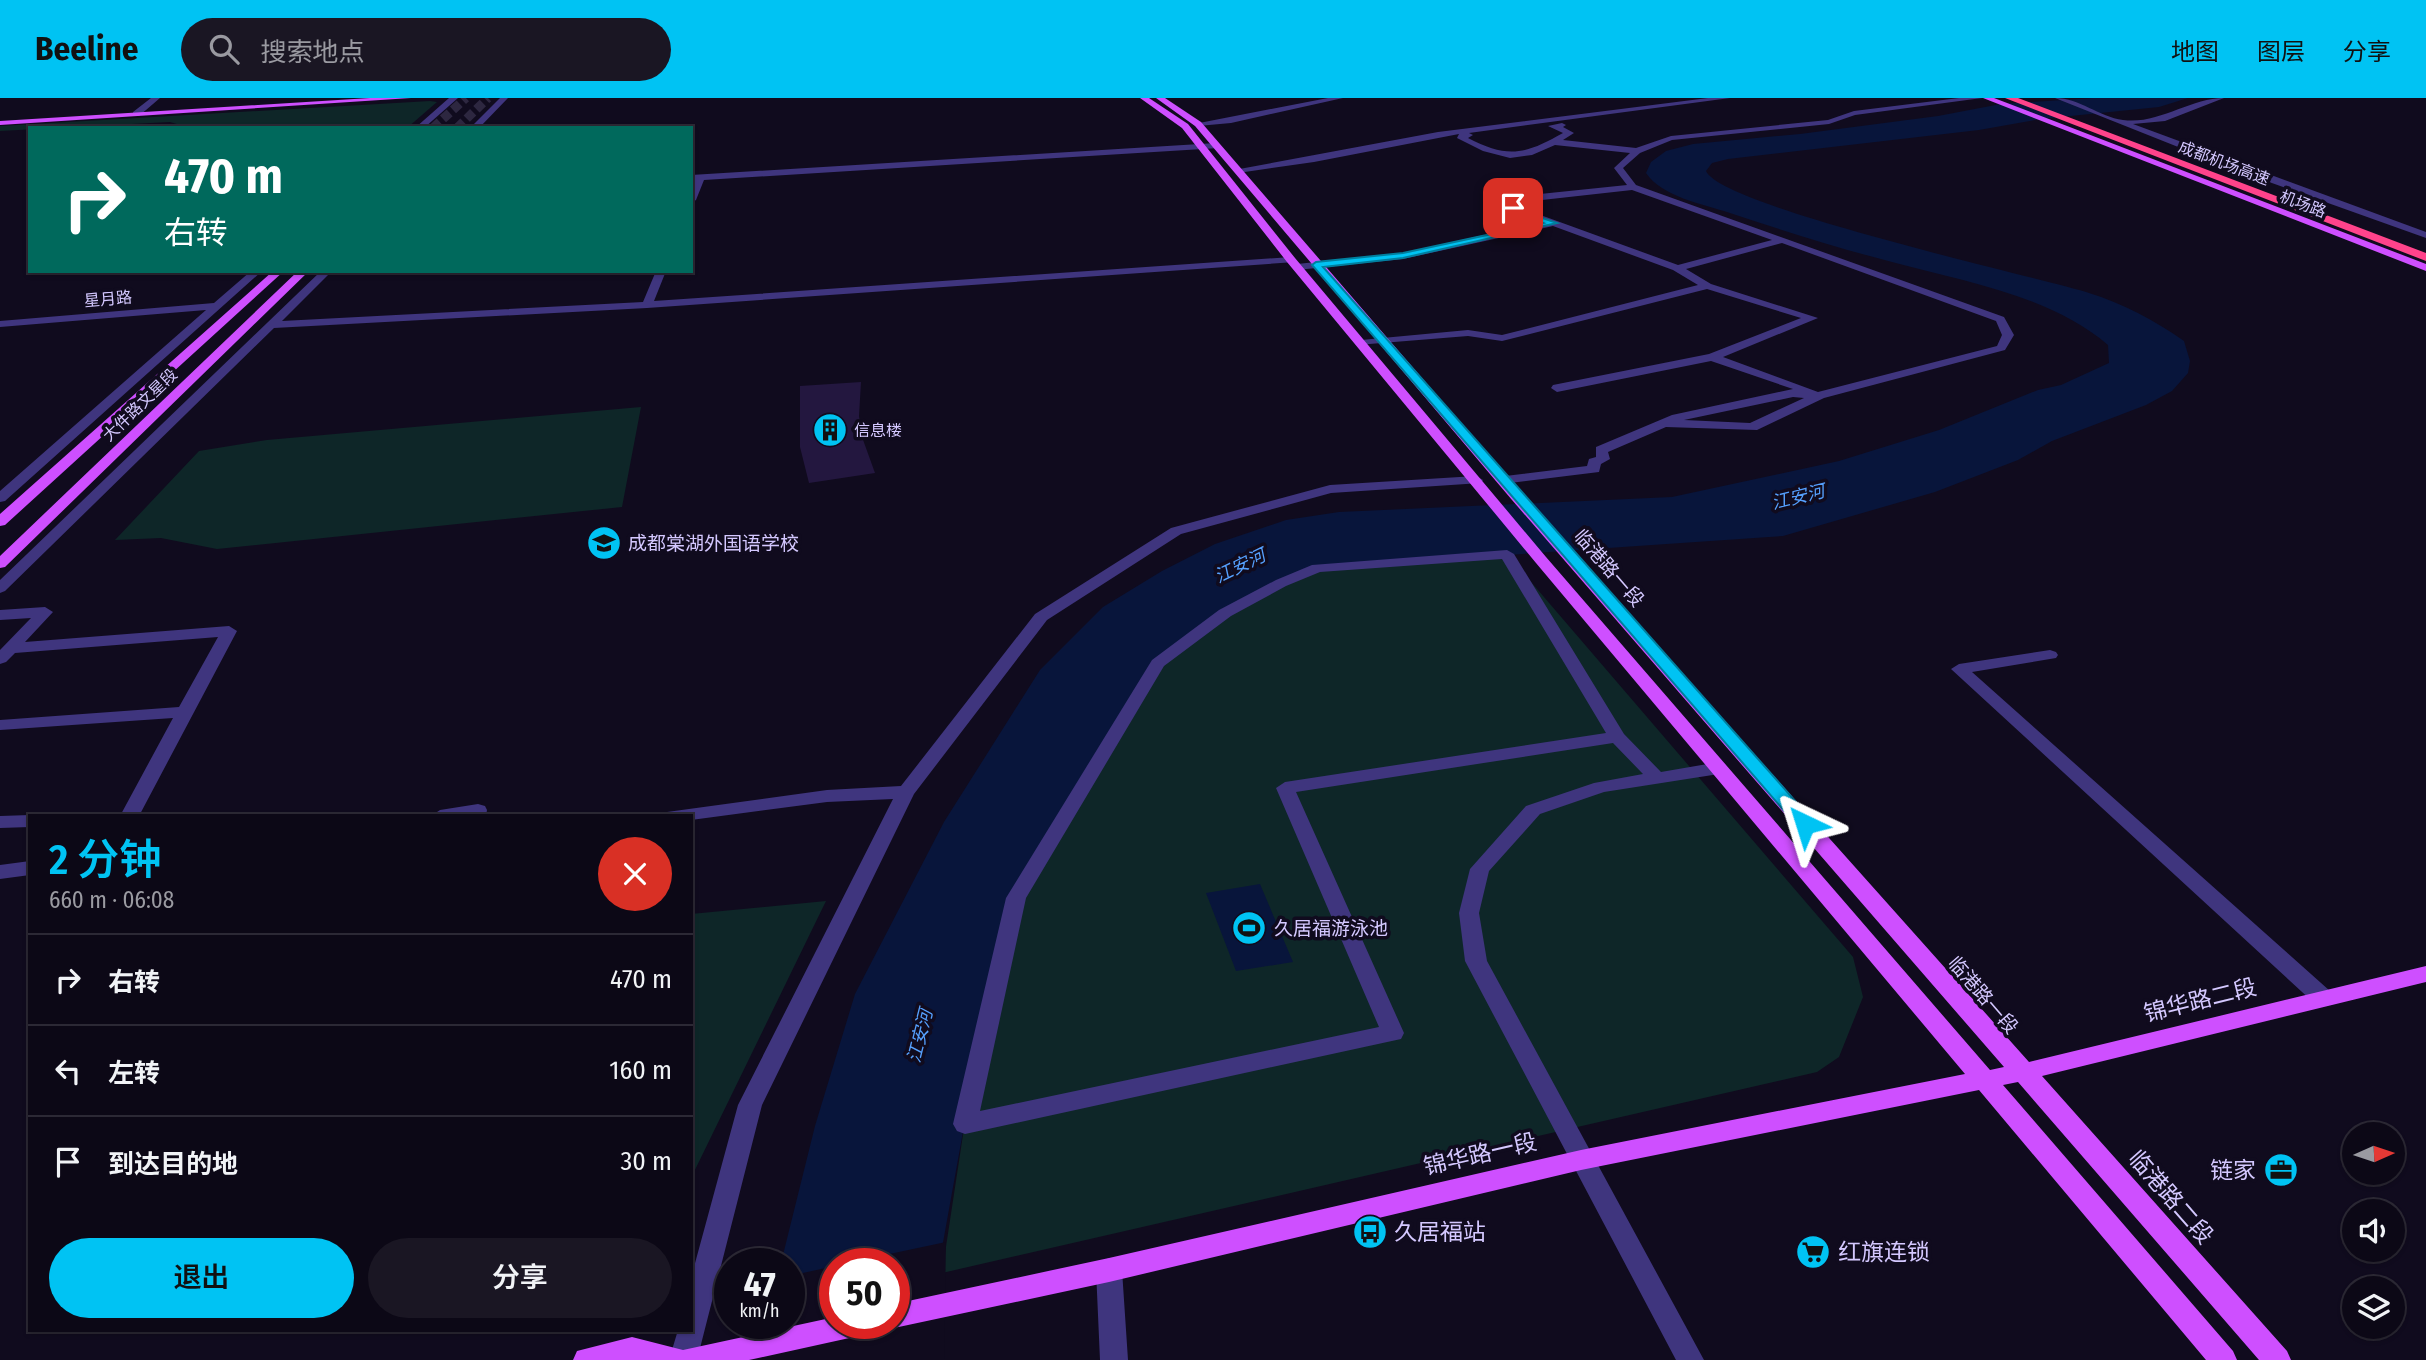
<!DOCTYPE html>
<html lang="zh">
<head>
<meta charset="utf-8">
<style>
	body { margin:0; font-family:"Fira Sans Condensed","Noto Sans SC",sans-serif; background:#1a1623; color:#f1f3f6; height:100vh; display:flex; flex-direction:column; font-size:26px; white-space:nowrap }
	* { box-sizing:border-box; margin:0 }
	p { font-size:23px; color:#9a9aa1 }
	.icon { flex:none; width:38px; height:38px; fill:none; stroke:currentColor; stroke-width:2; stroke-linecap:round; stroke-linejoin:round }
	.map { position:relative; flex:1; overflow:hidden }
	.panel { position:absolute; left:28px; top:716px; width:665px; height:518px; display:flex; flex-direction:column; background:#0c0816; border-radius:0px; box-shadow:0 2px 5px #0004,0 0 0 2px #2c2935 }
	.panel>* { flex:none }
	.banner { position:absolute; left:28px; top:28px; width:665px; height:147px; border-radius:0px; box-shadow:0 2px 5px #0004,0 0 0 2px #2c2935; background:#00695c; color:#fff; overflow:hidden }
	.needle { width:46px; rotate:87deg }
	.tools { position:absolute; left:2342px; top:1024px; display:grid; gap:14px }
	.tools a { display:grid; place-items:center; width:63px; height:63px; border-radius:50%; background:#0c0816; box-shadow:0 2px 5px #0004,0 0 0 2px #2c2935; font-size:35px }
	.speed { position:absolute; left:714px; top:1150px; display:flex; gap:14px; font-size:35px; font-weight:700; text-align:center }
	.speed>* { display:grid; place-content:center; width:91px; height:91px; border-radius:50%; background:#0c0816; box-shadow:0 2px 5px #0004,0 0 0 2px #2c2935; line-height:1 }
	.speed small { font-size:18px; font-weight:400 }
	.speed .limit { border:10px solid #d22; background:#fff; color:#111 }
	.pin { position:absolute; display:grid; place-items:center; width:60px; height:60px; color:#fff; margin:-30px; border-radius:14px; box-shadow:0 4px 10px #0006 }
	.me { position:absolute; width:77px; margin:-38px; rotate:319deg; stroke-linejoin:round; filter:drop-shadow(0 0 5px #0008) }
	.turn { display:flex; align-items:center; gap:24px; height:147px; padding:0 21px; font-size:32px }
	.turn .icon { width:91px; height:91px; stroke-width:2.5 }
	.turn b { display:block; font-size:49px; line-height:60px }
	.round { display:grid; place-items:center; flex:none; width:74px; height:74px; border-radius:37px; background:#1a1623 }
	.headline { display:flex; align-items:center; justify-content:space-between; height:119px; padding:0 21px }
	h1 { font-size:42px; font-weight:600; line-height:52px; color:#00c3f3 }
	.action { display:flex; gap:14px; margin-top:auto; padding:14px 21px }
	.action a { flex:1; height:80px; border-radius:42px; background:#00c3f3; color:#111; font-size:28px; font-weight:600; line-height:80px; text-align:center }
	.action a+a { background:#1a1623; color:#f1f3f6 }
	ul { padding:0; list-style:none }
	li { display:flex; align-items:center; gap:21px; height:91px; padding:0 21px; border-top:2px solid #2c2935 }
	li div { flex:1 }
	li b { display:block; font-size:26px }
	li em { font-style:normal }
	header { display:flex; align-items:center; gap:42px; box-sizing:border-box; height:98px; padding:0 35px; background:#00c3f3; color:#111 }
	header strong { font-size:33px }
	nav { display:flex; gap:38px; margin-inline-start:auto; font-size:24px }
	.search { width:490px; height:63px; background:#1a1623; display:flex; align-items:center; gap:18px; box-sizing:border-box; padding:0 24px; border-radius:38px; color:#9a9aa1; font-size:26px }
	.map>svg:first-child { display:block }
	.green { fill:#0e2628 }
	.water { fill:#08153b; fill-rule:evenodd }
	.pier { fill:#100b1e }
	.building { fill:#23173f }
	.lines { fill:none; stroke-linecap:round; stroke-linejoin:round }
	.major-tunnel { stroke:#2d2740; stroke-width:9; stroke-dasharray:9 4.5; stroke-linecap:butt }
	.minor { fill:#3f357e; fill-rule:evenodd }
	.major { fill:#ce4fff; fill-rule:evenodd }
	.highway { fill:#ff438b; fill-rule:evenodd }
	.route { fill:#00c3f3; stroke:#007f9e; stroke-width:2 }
	.labels { text-anchor:middle; dominant-baseline:central; stroke-width:7; stroke-linejoin:round; paint-order:stroke }
	.far-street-label { font-size:16px; fill:#d4c8ff; stroke:#100b1e }
	.far-poi-label { font-size:16px; fill:#d4c8ff; stroke:#100b1e; text-anchor:start }
	.far-water-label { font-size:18px; font-style:italic; fill:#56a1ff; stroke:#100b1e }
	.poi-label { font-size:19px; fill:#d4c8ff; stroke:#100b1e; text-anchor:start }
	.street-label { font-size:19px; fill:#d4c8ff; stroke:#100b1e }
	.near-street-label { font-size:23px; fill:#d4c8ff; stroke:#100b1e }
	.near-poi-label { font-size:23px; fill:#d4c8ff; stroke:#100b1e; text-anchor:start }
</style>
</head>
<body>
<header>
<strong>Beeline</strong>
<div class="search"><svg class="icon" aria-label="search" viewBox="0 0 24 24"><circle cx="10" cy="10" r="6"/><path d="M15 15l6 6"/></svg>搜索地点</div>
<nav><a>地图</a><a>图层</a><a>分享</a></nav>
</header>
<div class="map">
<svg width="2426" height="1262" viewBox="0 0 2426 1262">
	<rect width="100%" height="100%" fill="#100b1e"/>
	<path class="green" d="M430,3L437,4L407,30H190L170,24L0,33V28Z
		M641,309L622,409L217,451L161,440L115,442L199,353L267,342Z
		M1507,456L1853,859L1863,899L1839,959L1817,974L942,1175L966,1017L1016,800L1158,565L1225,515L1317,470Z
		M826,803L691,1080V816Z"/>
	<path class="water" d="M2093,0H2188L2159,9L2041,21L1979,32L1728,61L1712,65L1706,73C1722,109 2034,178 2089,195C2124,206 2154,222 2184,243L2190,263L2188,275L2172,293L2146,307L2052,343L2018,362L1935,394L1783,438L1317,470L1281,485L1158,565L1016,800L966,1017L942,1150L941,1262H766L771,1225H789V1166L781,1165L815,1028L855,896L944,724L1040,572L1103,509L1162,473L1215,446L1286,422L1339,414L1672,399L1839,363L1939,332L2038,292L2061,287L2109,265L2108,247C2050,197 1965,184 1892,164C1838,150 1784,133 1730,115C1703,106 1662,99 1646,75L1651,64L1666,53L1693,46L1800,36L1938,18L2001,6ZM835,1166H894V1225H835Z
		M1260,786L1293,864L1236,873L1206,795Z"/>
	<path class="pier" d="M946,1144L944,1262H766L771,1225H789V1178L835,1168V1225H894V1166L847,1165Z"/>
	<path class="building" d="M861,284L859,318L862,339L875,375L809,385L800,349V288Z"/>
	<g class="lines">
		<path class="major-tunnel" d="M433,30L466,0
			M457,30L488,0"/>
		<path class="minor" d="M151,0H160L139,18H133V14Z
			M449,0H458L424,30H415Z
			M500,0H508L479,30H470Z
			M1328,0H1343L1231,25L1198,28L1194,26Z
			M1708,0H1730L1469,35L1473,37L1468,40C1508,61 1526,56 1563,35L1548,28L1562,25L1566,27L1563,29L1574,35L1563,42L1636,50L1671,38L1828,22L1854,13L1959,0H1982L1855,17L1829,26L1672,42L1640,55L1623,70L1636,87L2004,219L2014,237L2005,252L1824,300L1757,332L1666,329L1608,354L1610,361L1601,366L1599,374L1502,386L1495,382L1497,379L1587,368L1589,361L1596,359V349L1672,317L1793,291L1711,263L1557,294L1551,290L1553,287L1709,256L1801,220L1707,191L1502,243L1468,238L1357,247L1355,245L1361,242L1468,232L1502,237L1698,187L1673,172L1553,128L1403,161L1297,172L1292,169L1297,166L1403,155L1543,124L1508,110L1540,96L1627,87L1614,70L1630,55L1555,47L1532,57L1510,60L1483,53L1457,40L1459,36L1314,64L1238,75L1234,72L1438,34ZM1632,92L1772,142L1678,167L1521,110L1542,102ZM1782,145L1996,223L2002,237L1997,248L1818,294L1723,259L1818,220L1711,186L1686,171ZM1793,299L1804,300L1750,325L1684,322Z
			M2055,0C2080,0 2099,19 2123,22C2158,27 2190,0 2224,0L2165,23L2133,26L2426,134V140L2241,74Z
			M1216,45L1219,50L704,82L696,102L691,105V91L695,82L691,83V77Z
			M1291,159L1295,160V164L647,210L274,230L5,493L0,495V482L321,173H332L282,223L643,204L656,173H666L654,203Z
			M251,173H262L5,403L0,404V393L206,212L0,229V223L214,205Z
			M1476,378L1483,382L1481,385L1331,395L1181,436L1047,522L914,696L762,1007L697,1262H669L678,1232H691V1180L738,1007L893,701L827,704L691,722V718H665L667,714L827,692L901,688L1035,516L1171,430L1330,387Z
			M1507,452L1514,456L1624,636L1661,674L1719,664L1728,670L1719,676L1604,694L1540,716L1489,773L1479,815L1487,863L1704,1262H1676L1465,863L1459,815L1470,771L1526,708L1594,685L1643,676L1613,645L1296,694L1404,935L1401,941L965,1036L957,1033L953,1026L1006,800L1152,562L1219,512L1276,482L1312,467ZM1502,461L1606,635L1285,684L1276,690L1379,929L980,1013L1026,800L1164,568L1231,518L1286,488L1320,474Z
			M45,509L53,514L25,544L229,528L237,533L139,718H120L173,620L0,632V622L179,609L218,539L15,555L6,564L0,566V552L31,520L0,522V512Z
			M2050,552L2056,554L2058,557L2056,560L1972,574L2330,893L2333,899L2330,905L2322,907L2314,905L1951,571L1959,566Z
			M478,706L485,708L487,712L486,718H431L440,712Z
			M30,717L32,718H30V729L0,730V718Z
			M30,763V777L0,781V767Z
			M1109,1160L1118,1164L1122,1172L1128,1262H1100L1096,1172L1100,1164Z"/>
		<path class="major" d="M370,0H411L0,27V23Z
			M1140,0H1149L1188,26L1295,160L1546,459L1990,972L2004,969L1512,402L1195,28L1156,0H1165L1201,24L1522,396L2029,964L2426,868V884L2042,978L2287,1253L2291,1262H2259L2018,984L2003,987L2233,1253L2237,1262H2206L1979,992L1581,1072L1109,1184L894,1230L885,1227L894,1225V1206L1109,1160L1581,1052L1965,976L1536,465L1287,164L1182,30Z
			M1983,0H1994L2426,166V173Z
			M273,173H284L5,427L0,428V416Z
			M298,173H309L5,469L0,470V458Z
			M835,1219V1225H876L872,1234L863,1237L749,1262H573L577,1253L632,1239L683,1252Z"/>
		<path class="highway" d="M2005,0H2018L2426,155V163Z
			M2192,55H2200L2249,72L2244,75L2192,59Z"/>
	</g>
	<path class="route" d="M1510,109L1557,125L1403,160L1323,169L1812,722L1814,726L1812,730H1799L1312,167L1316,164L1403,155L1543,125L1510,112Z"/>
	<defs>
		<g id="building-disc" transform="scale(1.75)"><circle r="9.5" fill="#00c3f3" stroke="#100b1e"/><path d="M-4-6H4V6H1V3H-1V6H-4ZM-2.5-4.3h1.7v1.8h-1.7ZM.8-4.3h1.7v1.8H.8ZM-2.5-1h1.7V.8h-1.7ZM.8-1h1.7V.8H.8Z" fill="#111"/></g>
		<g id="school-disc" transform="scale(1.75)"><circle r="9.5" fill="#00c3f3" stroke="#100b1e"/><path d="M0-5L7-2L0 1L-7-2ZM-4 1L0 2.5L4 1V4Q0 6-4 4Z" fill="#111"/></g>
		<g id="stadium-disc" transform="scale(1.75)"><circle r="9.5" fill="#00c3f3" stroke="#100b1e"/><path d="M0-5a6.5 5 0 1 0 0 10a6.5 5 0 1 0 0-10ZM-3.5-1.8h7v3.6h-7Z" fill="#111"/></g>
		<g id="office-disc" transform="scale(1.75)"><circle r="9.5" fill="#00c3f3" stroke="#100b1e"/><path d="M-6-3h4V-5.5h4V-3h4V5H-6ZM-1-4.5V-3h2v-1.5ZM-6 0V1H6V0Z" fill="#111"/></g>
		<g id="bus-disc" transform="scale(1.75)"><circle r="9.5" fill="#00c3f3" stroke="#100b1e"/><path d="M-5-6H5V4H4V6H2V4H-2V6H-4V4H-5ZM-3.5-4V0h7V-4ZM-3.5 1.2v1.5H-2V1.2ZM2 1.2v1.5H3.5V1.2Z" fill="#111"/></g>
		<g id="supermarket-disc" transform="scale(1.75)"><circle r="9.5" fill="#00c3f3" stroke="#100b1e"/><path d="M-6-5.5h2.5l.6 2H6L4.5 2H-2.5L-4.4-4H-6ZM-1.5 3.2a1.3 1.3 0 1 0 .1 0ZM3 3.2a1.3 1.3 0 1 0 .1 0Z" fill="#111"/></g>
	</defs>
	<g fill-rule="evenodd">
		<use href="#building-disc" x="830" y="332"/>
		<use href="#school-disc" x="604" y="445"/>
		<use href="#stadium-disc" x="1249" y="830"/>
		<use href="#office-disc" x="2281" y="1072"/>
		<use href="#bus-disc" x="1370" y="1134"/>
		<use href="#supermarket-disc" x="1813" y="1154"/>
	</g>
	<g class="labels">
		<g class="far-street-label">
			<text transform="translate(2224 65) rotate(21)">成都机场高速</text>
			<text transform="translate(2303 106) rotate(21)">机场路</text>
			<text transform="translate(108 201) rotate(-5)">星月路</text>
			<text transform="translate(140 307) rotate(-44)">大件路文星段</text>
		</g>
		<g class="far-poi-label">
			<text x="854" y="332">信息楼</text>
		</g>
		<g class="far-water-label">
			<text transform="translate(1798 399) rotate(-14)">江安河</text>
			<text transform="translate(1240 468) rotate(-26)">江安河</text>
			<text transform="translate(920 938) rotate(-76)">江安河</text>
		</g>
		<g class="poi-label">
			<text x="628" y="445">成都棠湖外国语学校</text>
			<text x="1274" y="830">久居福游泳池</text>
		</g>
		<g class="street-label">
			<text transform="translate(1609 470) rotate(49)">临港路一段</text>
			<text transform="translate(1983 897) rotate(49)">临港路一段</text>
		</g>
		<g class="near-street-label">
			<text transform="translate(2200 902) rotate(-14)">锦华路二段</text>
			<text transform="translate(1480 1056) rotate(-13)">锦华路一段</text>
			<text transform="translate(2171 1099) rotate(49)">临港路二段</text>
		</g>
		<g class="near-poi-label">
			<text x="2256" y="1072" text-anchor="end">链家</text>
			<text x="1394" y="1134">久居福站</text>
			<text x="1838" y="1154">红旗连锁</text>
		</g>
	</g>
</svg>
<div class="tools">
<a><svg class="needle" viewBox="-14 -14 28 28"><path d="M0-13l5 13h-10z" fill="#e53935"/><path d="M0 13l5-13h-10z" fill="#9a9aa1"/></svg></a>
<a><svg class="icon" aria-label="sound" viewBox="0 0 24 24"><path d="M4 9h4l5-4v14l-5-4H4zM17 9q2 3 0 6"/></svg></a>
<a><svg class="icon" aria-label="layers" viewBox="0 0 24 24"><path d="M12 4l9 5-9 5-9-5zM3 14l9 5 9-5"/></svg></a>
</div>
<div class="speed"><div>47<small>km/h</small></div><div class="limit">50</div></div>
<div class="pin" style="left:1513px;top:110px;background:#d93025"><svg class="icon" aria-label="arrive" viewBox="0 0 24 24"><path d="M6 21V4h12l-3 4 3 4H6"/></svg></div>
<svg class="me" style="left:1805px;top:726px" viewBox="-20 -20 40 40"><path d="M0-17L14 15 0 8-14 15z" fill="#00c3f3" stroke="#fff" stroke-width="4"/></svg>
<div class="banner">
<div class="turn"><svg class="icon" aria-label="right" viewBox="0 0 24 24"><path d="M7 20v-9h11M14 6l5 5-5 5"/></svg><div><b>470 m</b>右转</div></div>
</div>
<section class="panel">
<div class="headline"><div><h1>2 分钟</h1><p>660 m · 06:08</p></div><a class="round" style="background:#d93025;color:#fff"><svg class="icon" aria-label="close" viewBox="0 0 24 24"><path d="M6 6l12 12M18 6L6 18"/></svg></a></div>
<ul>
<li><svg class="icon" aria-label="right" viewBox="0 0 24 24"><path d="M7 20v-9h11M14 6l5 5-5 5"/></svg><div><b>右转</b></div><em>470 m</em></li>
<li><svg class="icon" aria-label="left" viewBox="0 0 24 24"><path d="M17 20v-9H6M10 6l-5 5 5 5"/></svg><div><b>左转</b></div><em>160 m</em></li>
<li><svg class="icon" aria-label="arrive" viewBox="0 0 24 24"><path d="M6 21V4h12l-3 4 3 4H6"/></svg><div><b>到达目的地</b></div><em>30 m</em></li>
</ul>
<div class="action"><a>退出</a><a>分享</a></div>
</section>
</div>
</body>
</html>
